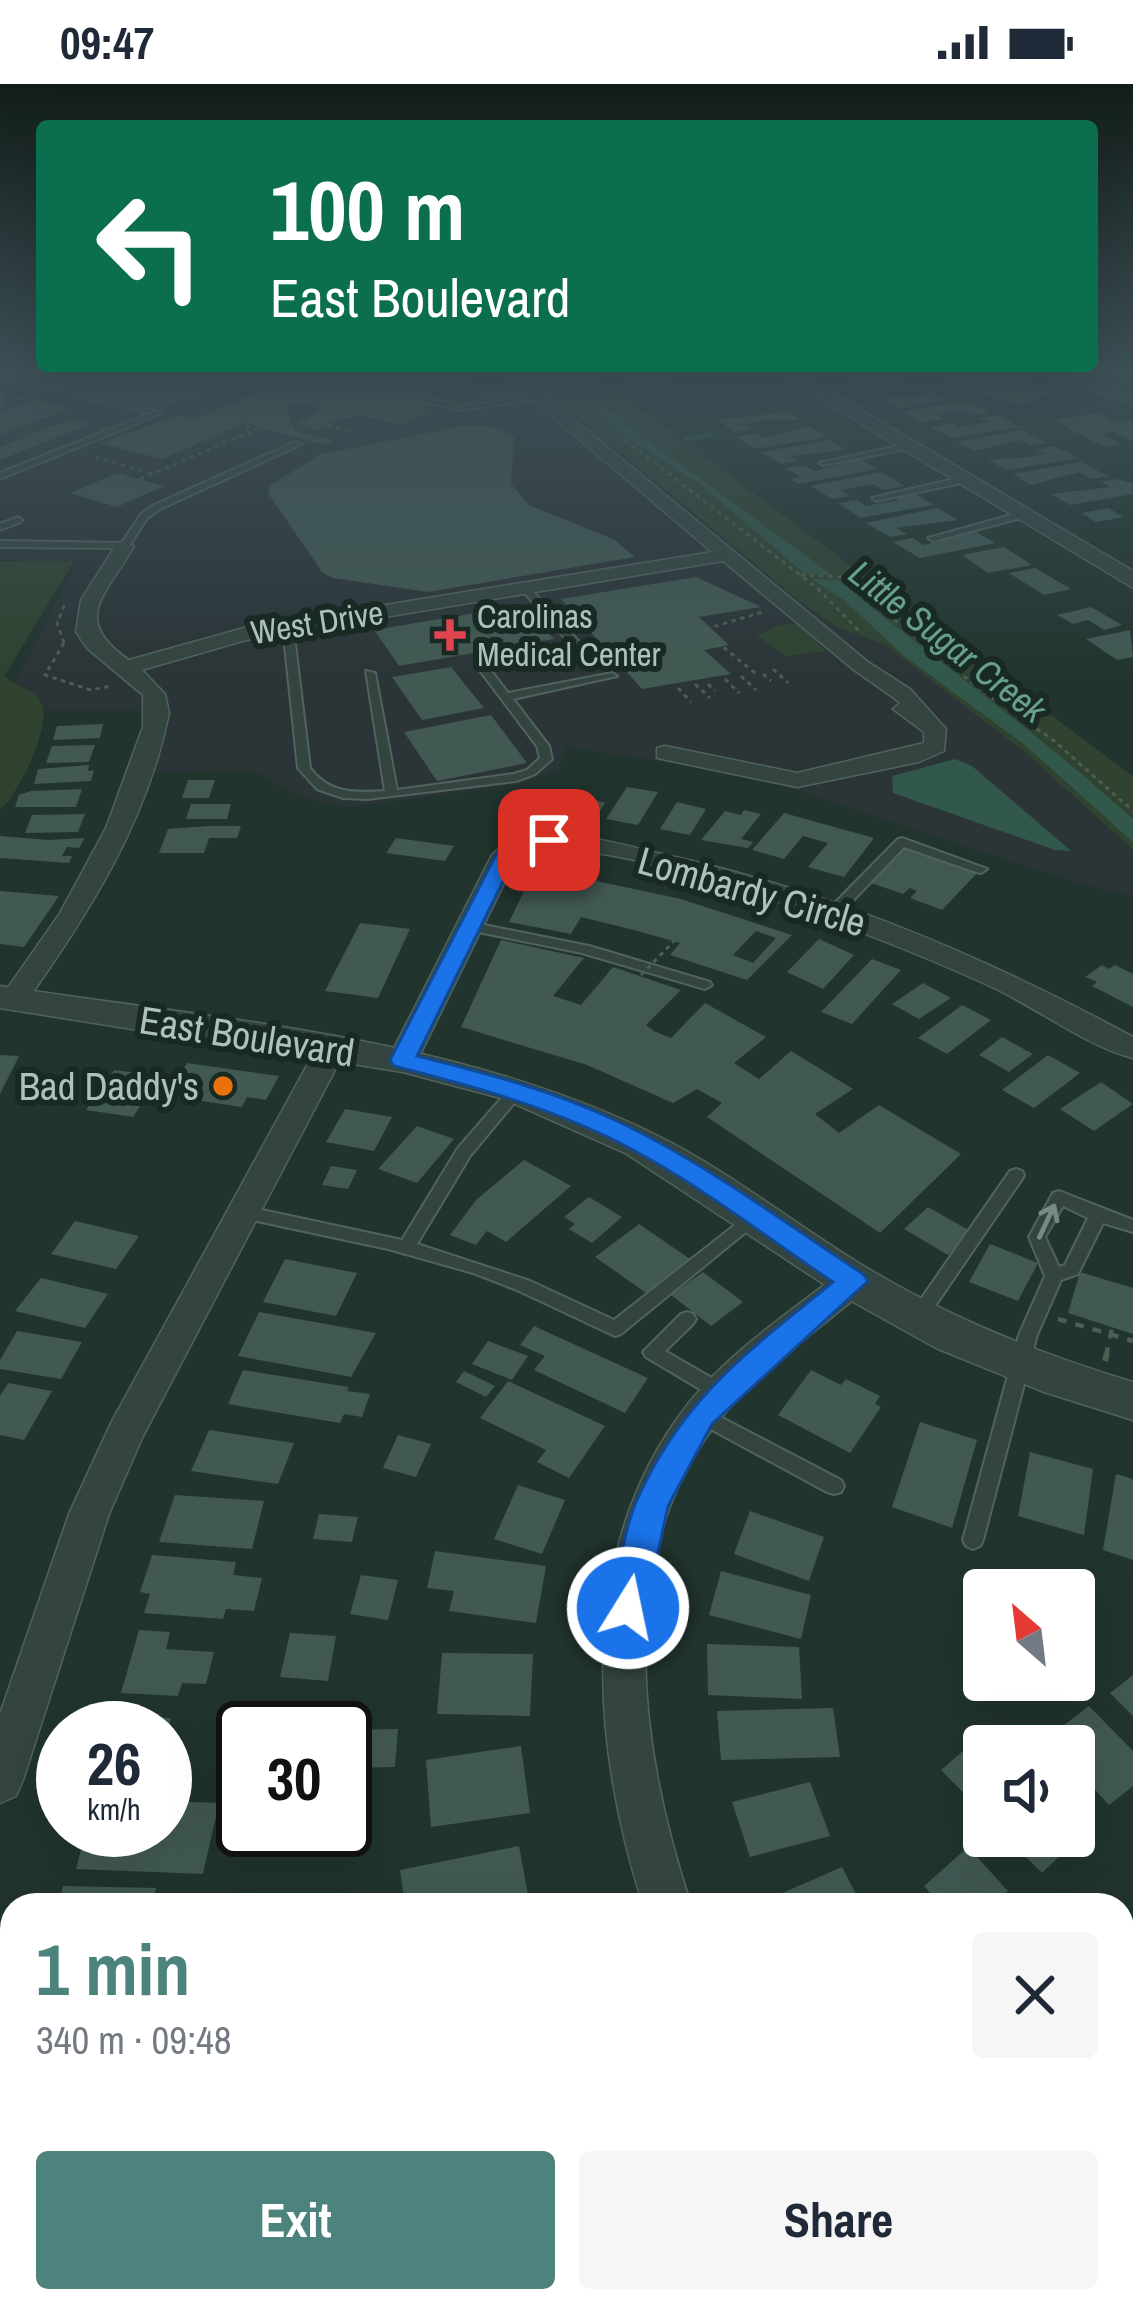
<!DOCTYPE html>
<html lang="en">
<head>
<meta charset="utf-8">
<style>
	body { margin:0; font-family:"Archivo Narrow",sans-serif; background:#f6f6f7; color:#1f2937; height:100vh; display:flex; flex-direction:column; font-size:45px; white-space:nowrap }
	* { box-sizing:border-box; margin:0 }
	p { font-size:39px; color:#747a83 }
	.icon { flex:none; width:66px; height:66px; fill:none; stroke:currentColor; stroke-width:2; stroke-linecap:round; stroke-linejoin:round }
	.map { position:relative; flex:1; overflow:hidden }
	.side { position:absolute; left:0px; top:1809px; width:1134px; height:420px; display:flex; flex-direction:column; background:#fff; border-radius:36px 36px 0 0; box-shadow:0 12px 48px #0002 }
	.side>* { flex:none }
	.hud { position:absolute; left:36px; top:36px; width:1062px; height:252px; border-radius:12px; box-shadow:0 12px 48px #0002; background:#0b6e4f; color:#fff; overflow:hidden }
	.needle { width:78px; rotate:332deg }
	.buttons { position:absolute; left:963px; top:1485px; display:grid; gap:24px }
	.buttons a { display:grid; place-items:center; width:132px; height:132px; border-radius:12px; background:#fff; box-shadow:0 12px 48px #0002; font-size:60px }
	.speed { position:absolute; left:36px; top:1617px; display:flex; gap:24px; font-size:60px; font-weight:700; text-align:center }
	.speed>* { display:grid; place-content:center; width:156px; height:156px; border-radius:50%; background:#fff; box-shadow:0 12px 48px #0002; line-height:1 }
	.speed small { font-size:30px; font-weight:400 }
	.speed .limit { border:6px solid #111; border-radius:18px; background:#fff; color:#111 }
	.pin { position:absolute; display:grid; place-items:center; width:102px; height:102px; color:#fff; margin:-51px; border-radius:24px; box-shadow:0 6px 18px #0006 }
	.me { position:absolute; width:132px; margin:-66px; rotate:10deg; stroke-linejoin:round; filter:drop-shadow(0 0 9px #0008) }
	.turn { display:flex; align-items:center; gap:42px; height:252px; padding:0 36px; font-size:54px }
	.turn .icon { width:156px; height:156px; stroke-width:2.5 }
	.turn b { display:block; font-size:84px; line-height:102px }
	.round { display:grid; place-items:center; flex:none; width:126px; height:126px; border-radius:12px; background:#f6f6f7 }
	.overview { display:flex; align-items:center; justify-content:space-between; height:204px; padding:0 36px }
	h1 { font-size:72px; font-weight:700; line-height:90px; color:#4d837d }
	.primary-button { display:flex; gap:24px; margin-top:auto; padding:24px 36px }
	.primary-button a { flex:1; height:138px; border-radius:12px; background:#4d837d; color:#fff; font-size:48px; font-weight:700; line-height:138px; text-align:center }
	.primary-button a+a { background:#f6f6f7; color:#1f2937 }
	.status { display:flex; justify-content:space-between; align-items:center; height:84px; padding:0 60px; background:#fff; direction:ltr }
	.status svg { height:33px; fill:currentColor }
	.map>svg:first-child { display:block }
	.medical { fill:#2b3437 }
	.green { fill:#2f4330 }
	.water { fill:#32584c }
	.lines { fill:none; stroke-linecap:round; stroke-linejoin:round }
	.stream { stroke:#32584c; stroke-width:4.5 }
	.building { fill:#425953; fill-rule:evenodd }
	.service-casing { stroke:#51635e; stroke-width:4 }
	.minor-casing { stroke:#51635e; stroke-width:3 }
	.tertiary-casing { stroke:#51635e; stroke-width:3 }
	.path-far2 { stroke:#4b5e51; stroke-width:3; stroke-dasharray:4.5 4.5; stroke-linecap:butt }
	.path-far1 { stroke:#4b5e51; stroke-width:4.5; stroke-dasharray:9 9; stroke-linecap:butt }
	.path { stroke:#4b5e51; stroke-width:6; stroke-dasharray:10 10; stroke-linecap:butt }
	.service { fill:#344540; fill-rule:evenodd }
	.minor { fill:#344540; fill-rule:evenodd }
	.tertiary { fill:#344540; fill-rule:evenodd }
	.minor-bridge-casing { stroke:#51635e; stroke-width:18; stroke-linecap:butt }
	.path-bridge { stroke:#4b5e51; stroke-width:3; stroke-dasharray:4.5 4.5; stroke-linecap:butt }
	.minor-bridge { stroke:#344540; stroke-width:16 }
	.oneway { stroke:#778a85 }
	.route { fill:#1a73e8; stroke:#114b97; stroke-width:3 }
	.health-dot { fill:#e0444e; stroke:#192a25; stroke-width:4.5 }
	.food-dot { fill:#e8710a; stroke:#192a25; stroke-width:4.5 }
	.labels { text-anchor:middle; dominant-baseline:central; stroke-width:12; stroke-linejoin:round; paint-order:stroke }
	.far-poi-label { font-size:33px; fill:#aec2bd; stroke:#192a25; text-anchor:start }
	.far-street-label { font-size:33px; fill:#aec2bd; stroke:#192a25 }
	.far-water-label { font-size:36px; font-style:italic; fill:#68a08e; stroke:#192a25 }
	.street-label { font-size:39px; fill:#aec2bd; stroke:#192a25 }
	.poi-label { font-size:39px; fill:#aec2bd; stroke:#192a25; text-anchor:end }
</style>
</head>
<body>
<div class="status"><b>09:47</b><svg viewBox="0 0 49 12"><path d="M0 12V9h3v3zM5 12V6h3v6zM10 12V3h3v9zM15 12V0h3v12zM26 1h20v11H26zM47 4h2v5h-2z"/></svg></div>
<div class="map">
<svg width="1133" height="2229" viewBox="0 0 1133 2229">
	<rect width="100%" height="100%" fill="#21342e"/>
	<path class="medical" d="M0,283H715L552,305L665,409L797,515L835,542L885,561L1028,670L1133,766V812L1088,802L783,702L671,679L567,663L558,685L523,700L348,723L300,713L253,686L140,688L157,627L0,626L77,479L0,476Z"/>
	<path class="green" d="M518,283H584L1133,692V766L1027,670L885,561L835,542L797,515Z
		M0,477H74L5,591C14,604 36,604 42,620C51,644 19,709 0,726Z
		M797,540L826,567L785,572L757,551L779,541Z"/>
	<path class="water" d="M598,314L627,341L832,491L804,489L701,401L614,345L584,316Z
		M812,495L838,496C936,576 1039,650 1133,735V758L1025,661L904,572L844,516Z
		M955,675L972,682L1071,767L1055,766L893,709L892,692Z"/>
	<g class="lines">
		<path class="stream" d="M686,355L711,351"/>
	</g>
	<path class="building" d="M130,283H473L456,304L428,309L439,317L421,326L429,328L402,341L365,332L343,334L318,346L295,340L319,328L317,321L295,320L287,323L294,347L333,357L324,361L245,339L162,375L101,359L179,331L195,335L268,304L241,298L160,324L127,316L109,323L73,314L90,308L54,299Z
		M1089,283H1133V296L1089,285Z
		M885,285L895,290L849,297L835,289Z
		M933,286L1026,295L1064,305L1020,321L939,297L950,293Z
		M897,293L909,299L870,308L855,300Z
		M931,305L946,316L898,324L882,315L927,311L918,307Z
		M38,316L71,324L0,351V328Z
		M967,317L990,328L975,331L964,326L936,331L944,335L923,338L903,328Z
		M786,328L800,336L758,337L745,341L751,345L735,348L717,336Z
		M1097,329L1112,337H1133V358L1114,348L1101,350L1120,360L1104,363L1053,336Z
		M998,331L1020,343L952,354L930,343L952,339L959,343L988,338L980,334Z
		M70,335L90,340L0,376V363Z
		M464,342L490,343L514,353L511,400L529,421L615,456L635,473L428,508L333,494L322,488L268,409L269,402L321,370Z
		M809,342L827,353L754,365L736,353L757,349L764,354Z
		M1022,346L1047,359L1031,361L1019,356L974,367L956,358Z
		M831,356L846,366L790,372L799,377L781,380L761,368Z
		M1054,362L1078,374L1007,386L988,376L1029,373L1045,370L1036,365Z
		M860,375L877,385L798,400L790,395L800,393L786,384L804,381L814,387Z
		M1081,378L1108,392L1091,395L1079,388L1031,401L1013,390Z
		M881,388L905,402L883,406L873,400L840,406L850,412L832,415L811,402Z
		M117,389L164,402L117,423L70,409Z
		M1116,395L1133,399V410L1070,421L1051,410L1111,403L1100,398Z
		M913,408L933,421L860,434L838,419L857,416L866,422L899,416L892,412Z
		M937,424L958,436L896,444L907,450L890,453L866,439Z
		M1108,424L1124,433L1096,438L1081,429Z
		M975,447L995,459L920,474L893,458L912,454L924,461Z
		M1004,463L1032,481L988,489L962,471Z
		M1035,484L1071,505L1044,511L1009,489Z
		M696,493L761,523L699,533L729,561L704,566L731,590L642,605L561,515Z
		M523,521L554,555L399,582L374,546Z
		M1091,523L1122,541L1104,546L1088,536L1073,540L1057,531Z
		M1130,546L1133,573L1117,576L1086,555Z
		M451,583L484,624L422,636L392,593Z
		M491,631L527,679L437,697L404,648Z
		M103,640L100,654L53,656L57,642Z
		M95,661L89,678L46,679L52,662Z
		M89,681L88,687L94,686L91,697L34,700L38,685Z
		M188,696H215L209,714H182Z
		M627,703L658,708L638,741L606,735Z
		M82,705L76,723H15L19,711L31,707Z
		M572,708L605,719L595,735L559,728Z
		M677,718L706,725L690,751L660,745Z
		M191,720H231L227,735H186Z
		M744,726L761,730L741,755L753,758L748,764L701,756L725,727L741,731Z
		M784,729L874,754L844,793L808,783L828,759L803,752L784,775L752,766Z
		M85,730L78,748L25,749L32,731Z
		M209,742H241L237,754H209L204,769H159L168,745Z
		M0,752L49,756L85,754L79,764L67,763L62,772H72L69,779L0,774Z
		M396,754L454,762L445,777L386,769Z
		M903,763L978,788L942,826L910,814L917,807L910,804L903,810L871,799Z
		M535,784L681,815L792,851L747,896L670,871L680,859L638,847L581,833L571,850L509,838ZM756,847L776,854L753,879L733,871Z
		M0,807L59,812L24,863L0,860Z
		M360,839L410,845L378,914L325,907Z
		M819,855L854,871L823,905L787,888Z
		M501,856L584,874L553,912L581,921L613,883L681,906L646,941L654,947L671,954L705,919L766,953L734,979L759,995L791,967L853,1005L815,1030L839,1049L879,1021L961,1070L880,1149L707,1033L722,1019L697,1005L673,1019L587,981L461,943Z
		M872,875L901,886L852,940L821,928Z
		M1102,881L1109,885L1115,881L1133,890V923L1092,902L1097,898L1085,893Z
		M923,899L951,914L919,935L892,920Z
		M962,921L991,936L947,970L918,954Z
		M1002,953L1033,970L1009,988L979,971Z
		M0,971L19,972L0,1010Z
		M1048,971L1080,989L1034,1024L1002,1006Z
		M187,979L279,992L266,1016L247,1013L242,1023L167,1012Z
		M114,986L160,992L133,1033L86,1026Z
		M1101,998L1133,1020L1094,1047L1060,1025Z
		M345,1025L392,1033L374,1067L326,1058Z
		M417,1042L454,1055L417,1099L378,1085Z
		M524,1076L571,1102L506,1158L487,1147L476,1161L450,1151L476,1116Z
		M331,1082L357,1086L348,1105L322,1101Z
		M589,1113L622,1133L592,1159L569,1145L575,1140L564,1133Z
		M928,1123L972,1148L948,1171L904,1145Z
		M75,1137L139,1152L116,1185L51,1170Z
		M639,1140L693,1177L649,1211L595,1173Z
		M990,1160L1038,1179L1018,1217L969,1198Z
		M285,1175L357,1189L336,1232L263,1218Z
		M703,1188L743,1218L711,1242L671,1211Z
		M1080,1188L1133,1204V1250L1068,1229Z
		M41,1194L108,1210L85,1244L15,1227Z
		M259,1228L376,1249L351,1293L238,1272Z
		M534,1242L648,1294L625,1329L534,1286L545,1272L520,1261Z
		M17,1247L82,1258L61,1295L0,1285V1276Z
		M488,1257L528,1272L512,1296L472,1280Z
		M243,1286L349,1303L347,1307L370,1310L362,1333L344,1330L340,1339L228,1320Z
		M811,1286L841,1301L846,1295L880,1312L875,1320L881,1323L850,1369L778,1331Z
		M464,1287L495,1302L486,1313L456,1298Z
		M508,1297L605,1342L569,1394L537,1378L546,1366L480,1334Z
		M8,1299L52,1307L24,1356L0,1351V1312Z
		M920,1338L977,1356L952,1444L892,1423Z
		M209,1346L294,1359L278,1400L191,1387Z
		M398,1351L431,1360L416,1393L383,1384Z
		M1030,1368L1093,1385L1084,1451L1018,1432Z
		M1116,1390L1133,1395V1476L1103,1466Z
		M518,1401L565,1416L542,1470L494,1455Z
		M175,1411L264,1417L252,1465L159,1458Z
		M750,1427L824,1453L809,1497L734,1470Z
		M319,1430L358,1433L352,1458L313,1455Z
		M435,1467L546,1482L536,1539L449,1527L454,1507L427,1504Z
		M152,1471L236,1478L233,1491L262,1494L254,1527L226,1525L223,1535L144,1529L150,1510L140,1508Z
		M721,1487L811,1511L801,1555L709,1531Z
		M361,1491L398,1496L388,1536L350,1530Z
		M139,1546L170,1548L166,1565L214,1568L206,1600L182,1599L178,1612L121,1609Z
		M290,1549L336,1552L328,1597L280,1593Z
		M707,1560L799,1563L802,1615L708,1611Z
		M442,1569L533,1570L530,1632L437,1630Z
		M1133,1591V1632L1110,1609Z
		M1089,1622L1133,1667V1702L1109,1721L1074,1683V1662H1054L1047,1654Z
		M833,1624L840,1673L721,1676L717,1627Z
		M111,1632L171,1634L168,1644H108Z
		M398,1645L395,1683L345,1684V1646Z
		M987,1646L1004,1662H984V1730L941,1686Z
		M521,1662L530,1729L431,1743L426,1676Z
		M810,1698L830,1752L750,1773L732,1718Z
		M165,1717L219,1719L203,1790L76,1785L86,1746H165Z
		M1074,1731L1088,1745L1042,1789L1005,1752H1074Z
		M519,1762L530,1821H405L400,1786Z
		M968,1763L1008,1807L993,1821H941L924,1802Z
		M842,1783L862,1821H766L764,1817Z
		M63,1802L156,1804L152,1821H58Z
		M12,2045V2158L0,2163V2050Z
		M1133,2077V2194L1122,2180V2087Z
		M32,2217H94L99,2229H37Z
		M137,2217H205L202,2229H133Z
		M249,2217H312V2229H248Z
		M336,2217H406L407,2229H336Z"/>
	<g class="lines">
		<g class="service-casing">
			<path id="service" d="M72,283H95L26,293L22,291Z
				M638,283H650L671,290L667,292Z
				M0,287L86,308L87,310L83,312L0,291Z
				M452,296L474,301L493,313L532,308L536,310L491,317C462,299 450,296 418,312L460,322L538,313L542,315L460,326L407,313L429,301Z
				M116,317L162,329L0,395V389L150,329L116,321Z
				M295,358L302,360L160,425L147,434L128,464L0,463V457L122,459L141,430L154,421Z
				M908,360L911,364L823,381L819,379Z
				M963,393L966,398L876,417L872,414Z
				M1022,428L1025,429V433L933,457L928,454Z
				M18,433L22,436L21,438L0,446V440Z
				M522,502H528L580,559L579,574H571V561L522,506Z
				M288,540L293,543L310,684C329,710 356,709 385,707L366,587L375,589L397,706L514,690L527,686L540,674L537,662L478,584V580H486L508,609L612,589L617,592L513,615L549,662L552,675L535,690L516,697L367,715L343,714L317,705L298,684L283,543Z
				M902,754L987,785L981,789L976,788L904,763L840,830H830V824L898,755Z
				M469,838L589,862L710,898L712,901L705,905L582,869L464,845V839Z
				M517,1001L525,1006L470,1072L417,1160L530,1197L614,1236L749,1130L755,1128L763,1134L621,1250L615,1252L517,1206L473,1189L388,1165L243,1134L235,1128L243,1122L402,1156L458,1064L512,1002Z
				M1016,1085L1022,1087L1024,1091L1022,1095L924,1238H912L909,1233L912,1228L1010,1087Z
				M1059,1107L1133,1136V1148L1103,1139L1078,1190L1061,1196L1037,1251L983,1456L980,1462L973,1465L966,1462L963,1456L1019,1251L1045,1192L1029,1153L1053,1109ZM1063,1122L1088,1134L1065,1181L1059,1183L1045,1153Z
				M687,1228L693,1230L696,1235L693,1240L665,1267L729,1304L731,1309L729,1314L722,1316L715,1314L646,1273L643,1268L681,1230Z
				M701,1323L841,1396L844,1402L841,1408L834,1410L827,1408L694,1336L692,1331L694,1326Z"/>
		</g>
		<g class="minor-casing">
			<path id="minor" d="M494,283H510L868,578L910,605L946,645L944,667L919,678L797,703L657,674V664L665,662L797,689L924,659V648L893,625L900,619L894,614L854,586L723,477L246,556L142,586L165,610L169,629C147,739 87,832 24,921H4L0,915L60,829L106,744L143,643V611L87,564L76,548L81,516L118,458L134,462C107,510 69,535 129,576L244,544L712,468Z
				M667,283H685L656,300L610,312L602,307Z
				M1028,283H1050L1133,311V321Z
				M545,748C584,750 624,761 662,770C828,806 984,872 1133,953V974C1088,963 1037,924 994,904C919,868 580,729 516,775L414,983H392L388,976L492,771L508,757Z
				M331,956L346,965L143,1352L109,1430L23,1696L16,1712L0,1719V1630L69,1430L111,1339L316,965Z
				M853,1184L865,1188L870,1197L865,1206C815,1248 757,1288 716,1340C611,1475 641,1670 691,1821H643C591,1657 575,1464 688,1320C729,1268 789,1229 841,1188Z
				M1133,1844V1900L1122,1905V1849Z
				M730,2217H796L791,2229H725Z"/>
		</g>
		<g class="tertiary-casing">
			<path id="tertiary" d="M767,283H789L1133,487V504Z
				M0,902C220,936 450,951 652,1049C727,1085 795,1141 867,1184C950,1234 1040,1270 1133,1298V1336L1044,1308L936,1264L837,1209L627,1070L504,1015L403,988L0,924Z"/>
		</g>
		<path class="path-far2" d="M933,289L937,294
			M0,313L37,316
			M0,321L23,313
			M319,339L347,347
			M625,356L817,504L862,550
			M95,373L153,390
			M140,395L257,345L240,341
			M801,491L842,493L982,607L1053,656L1133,727
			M64,559L57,539L65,520
			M64,559L45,591L91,606L111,602
			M773,585L788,599
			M755,589L702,546L763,528
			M763,590L771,597
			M741,592L756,606
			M725,595L739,609
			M695,600L710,614
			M708,600L715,607
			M678,604L691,618"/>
		<path class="path-far1" d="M1058,1235L1133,1257
			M1106,1272L1112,1244"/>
		<path class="path" d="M1105,1277L1107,1269"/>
		<use href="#service" class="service"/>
		<use href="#minor" class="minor"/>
		<use href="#tertiary" class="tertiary"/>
		<g class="minor-bridge-casing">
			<path id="minor-bridge" d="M558,313L610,307"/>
		</g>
		<path class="path-bridge" d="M641,891L674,857"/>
		<use href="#minor-bridge" class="minor-bridge"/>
	</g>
	<defs><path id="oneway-shaft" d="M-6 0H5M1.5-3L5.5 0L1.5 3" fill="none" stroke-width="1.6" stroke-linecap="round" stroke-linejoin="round" transform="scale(3)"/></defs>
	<use class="oneway" href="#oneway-shaft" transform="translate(1047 1137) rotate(-65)"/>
	<linearGradient id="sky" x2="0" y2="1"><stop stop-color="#121d19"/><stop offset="0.48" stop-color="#3d5057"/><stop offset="1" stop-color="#3d5057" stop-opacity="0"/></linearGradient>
	<rect width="1133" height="595" fill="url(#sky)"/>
	<path class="route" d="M549,750L556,752V760L531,764L514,775L417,972C486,989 555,1007 619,1038C705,1079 784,1138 863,1190L868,1197L712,1340L668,1422L646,1524L641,1535L628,1539L616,1535L611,1524C619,1489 623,1448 637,1416C682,1314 750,1266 833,1198C757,1147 681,1086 597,1048C531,1018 464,1000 394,982L390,976L498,767L519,754Z"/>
	<path class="health-dot" d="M444 533h12v12h12v12h-12v12h-12v-12h-12v-12h12z"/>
	<circle class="food-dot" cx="223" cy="1002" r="12"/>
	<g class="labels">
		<g class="far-poi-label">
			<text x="477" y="532">Carolinas<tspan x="477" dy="38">Medical Center</tspan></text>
		</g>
		<g class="far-street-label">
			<text transform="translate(317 538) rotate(-9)">West Drive</text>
		</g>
		<g class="far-water-label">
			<text transform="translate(948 557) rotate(38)">Little Sugar Creek</text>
		</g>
		<g class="street-label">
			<text transform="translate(752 807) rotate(16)">Lombardy Circle</text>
			<text transform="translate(247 952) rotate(9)">East Boulevard</text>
		</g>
		<g class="poi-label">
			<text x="199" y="1002">Bad Daddy's</text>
		</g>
	</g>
</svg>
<div class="buttons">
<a><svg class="needle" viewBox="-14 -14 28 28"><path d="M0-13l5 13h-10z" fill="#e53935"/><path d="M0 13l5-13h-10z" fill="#747a83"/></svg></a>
<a><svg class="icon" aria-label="sound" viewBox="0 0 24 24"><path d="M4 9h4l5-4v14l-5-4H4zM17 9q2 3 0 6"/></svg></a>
</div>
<div class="speed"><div>26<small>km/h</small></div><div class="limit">30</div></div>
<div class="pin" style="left:549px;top:756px;background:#d93025"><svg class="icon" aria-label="arrive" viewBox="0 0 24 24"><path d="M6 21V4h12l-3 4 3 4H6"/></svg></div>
<svg class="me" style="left:628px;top:1524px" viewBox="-20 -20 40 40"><circle r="17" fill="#1a73e8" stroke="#fff" stroke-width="3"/><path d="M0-11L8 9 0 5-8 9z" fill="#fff"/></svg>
<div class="hud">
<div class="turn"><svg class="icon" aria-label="left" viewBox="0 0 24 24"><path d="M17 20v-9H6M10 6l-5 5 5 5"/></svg><div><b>100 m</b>East Boulevard</div></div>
</div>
<section class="side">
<div class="overview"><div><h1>1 min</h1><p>340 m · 09:48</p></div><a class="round"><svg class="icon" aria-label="close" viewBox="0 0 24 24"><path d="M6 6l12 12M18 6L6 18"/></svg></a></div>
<div class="primary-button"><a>Exit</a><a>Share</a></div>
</section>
</div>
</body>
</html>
